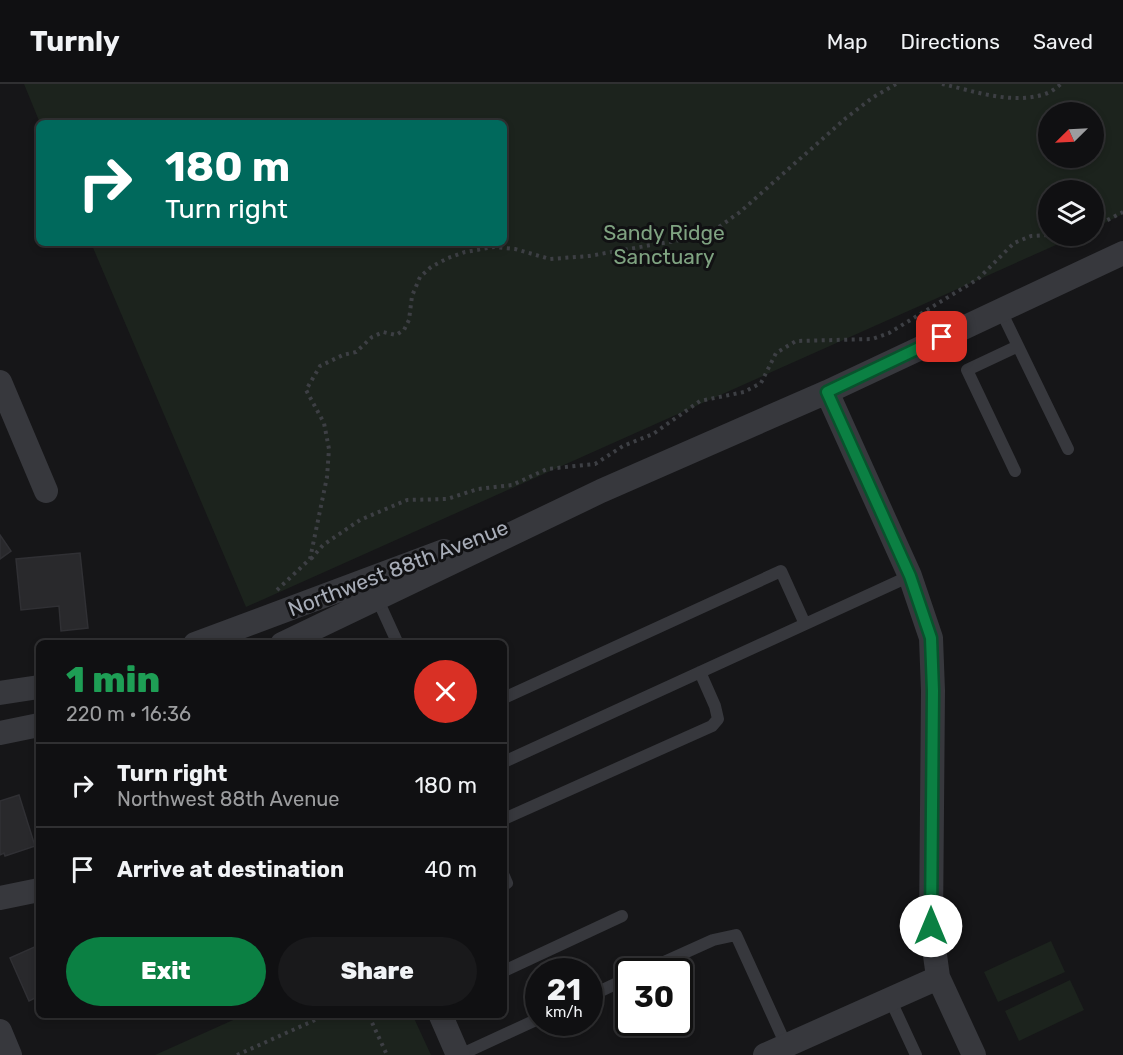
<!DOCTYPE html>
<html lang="en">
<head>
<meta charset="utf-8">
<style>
	body { margin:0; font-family:Rubik,sans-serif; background:#19191b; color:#f1f3f6; height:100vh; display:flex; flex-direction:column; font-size:22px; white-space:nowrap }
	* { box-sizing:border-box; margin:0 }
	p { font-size:20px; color:#9c9d9f }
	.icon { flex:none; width:33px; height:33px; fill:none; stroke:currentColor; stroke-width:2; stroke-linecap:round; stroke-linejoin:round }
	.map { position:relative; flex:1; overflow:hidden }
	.drawer { position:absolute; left:36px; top:556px; width:471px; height:378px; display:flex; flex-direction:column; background:#101012; border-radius:9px; box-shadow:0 3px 9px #0003,0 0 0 2px #303032 }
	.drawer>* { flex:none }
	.banner { position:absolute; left:36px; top:36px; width:471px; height:126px; border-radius:9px; box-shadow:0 3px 9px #0003,0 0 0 2px #303032; background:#00695c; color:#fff; overflow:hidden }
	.needle { width:39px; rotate:246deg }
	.fabs { position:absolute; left:1038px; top:18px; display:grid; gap:12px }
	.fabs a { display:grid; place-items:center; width:66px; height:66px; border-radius:50%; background:#101012; box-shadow:0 3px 9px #0003,0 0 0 2px #303032; font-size:30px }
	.speed { position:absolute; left:525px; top:874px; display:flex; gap:12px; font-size:30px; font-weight:700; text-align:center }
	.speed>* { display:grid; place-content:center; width:78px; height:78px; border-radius:50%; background:#101012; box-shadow:0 3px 9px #0003,0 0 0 2px #303032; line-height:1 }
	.speed small { font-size:15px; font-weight:400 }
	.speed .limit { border:3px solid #111; border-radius:9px; background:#fff; color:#111 }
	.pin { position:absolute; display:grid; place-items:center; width:51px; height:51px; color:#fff; margin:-26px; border-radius:12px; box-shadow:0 3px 9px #0006 }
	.me { position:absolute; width:66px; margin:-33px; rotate:0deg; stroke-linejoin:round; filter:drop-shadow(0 0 4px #0008) }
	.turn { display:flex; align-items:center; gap:21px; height:126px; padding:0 30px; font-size:27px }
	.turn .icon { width:78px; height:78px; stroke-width:2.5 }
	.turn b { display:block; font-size:42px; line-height:51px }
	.round { display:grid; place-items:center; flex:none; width:63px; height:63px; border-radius:32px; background:#19191b }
	.summary { display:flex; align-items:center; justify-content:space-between; height:102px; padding:0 30px }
	h1 { font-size:36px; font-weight:800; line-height:45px; color:#1e9e55 }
	.primary-button { display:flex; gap:12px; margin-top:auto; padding:12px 30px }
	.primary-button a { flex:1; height:69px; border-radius:36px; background:#0b8043; color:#fff; font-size:24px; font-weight:800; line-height:69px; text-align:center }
	.primary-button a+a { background:#19191b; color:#f1f3f6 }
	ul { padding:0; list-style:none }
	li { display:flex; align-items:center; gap:18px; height:84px; padding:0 30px; border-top:2px solid #303032 }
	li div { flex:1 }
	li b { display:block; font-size:22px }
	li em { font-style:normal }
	header { display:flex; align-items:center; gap:36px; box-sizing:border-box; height:84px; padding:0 30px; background:#101012; border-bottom:2px solid #303032 }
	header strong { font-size:28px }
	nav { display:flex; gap:33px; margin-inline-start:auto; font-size:21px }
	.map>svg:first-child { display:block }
	.green { fill:#1c231d; fill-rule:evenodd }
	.building { fill:#29292c; stroke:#303034; stroke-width:1.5 }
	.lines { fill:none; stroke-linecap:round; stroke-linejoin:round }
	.path { stroke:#3d3f44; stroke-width:4; stroke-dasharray:3 4.5; stroke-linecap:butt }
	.service { stroke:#37383d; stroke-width:12 }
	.minor { stroke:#37383d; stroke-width:24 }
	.route-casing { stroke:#07532c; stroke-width:15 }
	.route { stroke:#0b8043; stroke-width:10 }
	.labels { text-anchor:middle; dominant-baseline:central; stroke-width:6; stroke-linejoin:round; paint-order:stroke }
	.park-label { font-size:21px; fill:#7fa381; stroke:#111113 }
	.street-label { font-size:21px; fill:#a8adb8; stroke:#111113 }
</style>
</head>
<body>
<header>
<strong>Turnly</strong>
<nav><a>Map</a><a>Directions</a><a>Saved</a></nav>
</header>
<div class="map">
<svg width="1123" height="971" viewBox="0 0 1123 971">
	<rect width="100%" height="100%" fill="#161618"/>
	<path class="green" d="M24,0H1123V130L1094,144V106H1048V152H1076L246,523L91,159H504V39H40ZM1048,28H1094V74H1048Z
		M1051,857L1065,888L998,918L984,888Z
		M1070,896L1084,926L1019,957L1005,927Z
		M242,932H413L431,971H155Z"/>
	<path class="building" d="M0,451L11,467L0,475Z
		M80,469L88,544L61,547L59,522L21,526L16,475Z
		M19,711L35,762L5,772L4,769L0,771V717Z
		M39,858V912L29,917L10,874L37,862L36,860Z"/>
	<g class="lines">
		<path class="path" d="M942,0C974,7 1012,21 1045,10C1051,8 1056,4 1061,0
			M1094,143L1123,128
			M311,475L323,461L360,436L407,416L447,415L478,405L512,401L547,385L595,380L623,362L653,350L700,317L744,308L761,299L776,269L796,257L872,255L889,249L978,195L1014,159L1031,152L1048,151
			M277,506L310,475L327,393L329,365L324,339L306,306L320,282L343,271L356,268L372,253L383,248L396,251L404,246L409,236L412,212L420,193L431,183L448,174L465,168L494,163L515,165L550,175L589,172L680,156L716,145L740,128L846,34L872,14L896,0
			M369,932L387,971
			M237,971L324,932"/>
		<path class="service" d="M1000,225L1068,365
			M1015,387L967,286L1018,262
			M377,514L398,560
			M504,614L781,487L805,540
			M504,678L910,492
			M504,735L712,642L718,635L715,622L700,588
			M504,792L507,799L504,801
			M504,887L622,832
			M642,888L713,856L736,851L786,961
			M590,912L628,894
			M890,915L916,971
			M460,971L538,935"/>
		<path class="minor" d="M0,298L46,407
			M827,308L910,492L931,554L933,607L931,842L938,893L974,971
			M195,560L444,467
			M282,560L601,407L827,308L1123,169
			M0,609L39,603
			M0,649L39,641
			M0,814L39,806
			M441,932L458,971
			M0,947L10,971
			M765,971L931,897L938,893"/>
	</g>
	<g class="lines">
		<g class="route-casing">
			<path id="route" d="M931,842L933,607L931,554L910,492L827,308L942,253"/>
		</g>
		<use href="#route" class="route"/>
	</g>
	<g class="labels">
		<g class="park-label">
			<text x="664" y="148">Sandy Ridge<tspan x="664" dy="24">Sanctuary</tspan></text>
		</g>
		<g class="street-label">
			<text transform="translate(398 484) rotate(-21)">Northwest 88th Avenue</text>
		</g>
	</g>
</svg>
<div class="fabs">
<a><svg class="needle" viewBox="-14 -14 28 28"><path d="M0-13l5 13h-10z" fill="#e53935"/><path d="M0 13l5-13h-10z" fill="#9c9d9f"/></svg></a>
<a><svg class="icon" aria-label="layers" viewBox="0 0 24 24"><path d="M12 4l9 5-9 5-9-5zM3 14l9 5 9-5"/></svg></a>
</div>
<div class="speed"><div>21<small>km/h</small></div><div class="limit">30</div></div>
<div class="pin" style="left:942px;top:253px;background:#d93025"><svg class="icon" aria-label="arrive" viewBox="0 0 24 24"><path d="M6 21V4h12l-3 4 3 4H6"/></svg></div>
<svg class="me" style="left:931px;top:842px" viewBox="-20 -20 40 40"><circle r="19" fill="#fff"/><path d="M0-13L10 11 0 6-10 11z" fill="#0b8043"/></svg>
<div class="banner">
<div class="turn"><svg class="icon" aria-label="right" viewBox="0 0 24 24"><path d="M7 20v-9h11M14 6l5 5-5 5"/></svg><div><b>180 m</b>Turn right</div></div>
</div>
<section class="drawer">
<div class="summary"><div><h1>1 min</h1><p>220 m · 16:36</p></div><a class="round" style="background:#d93025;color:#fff"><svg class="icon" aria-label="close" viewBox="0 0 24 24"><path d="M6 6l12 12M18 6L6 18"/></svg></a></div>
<ul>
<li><svg class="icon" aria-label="right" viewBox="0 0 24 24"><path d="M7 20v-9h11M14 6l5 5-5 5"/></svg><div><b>Turn right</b><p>Northwest 88th Avenue</p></div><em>180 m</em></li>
<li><svg class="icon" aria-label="arrive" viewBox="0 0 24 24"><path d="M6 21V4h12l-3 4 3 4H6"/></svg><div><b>Arrive at destination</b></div><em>40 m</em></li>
</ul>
<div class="primary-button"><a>Exit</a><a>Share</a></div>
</section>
</div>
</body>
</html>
